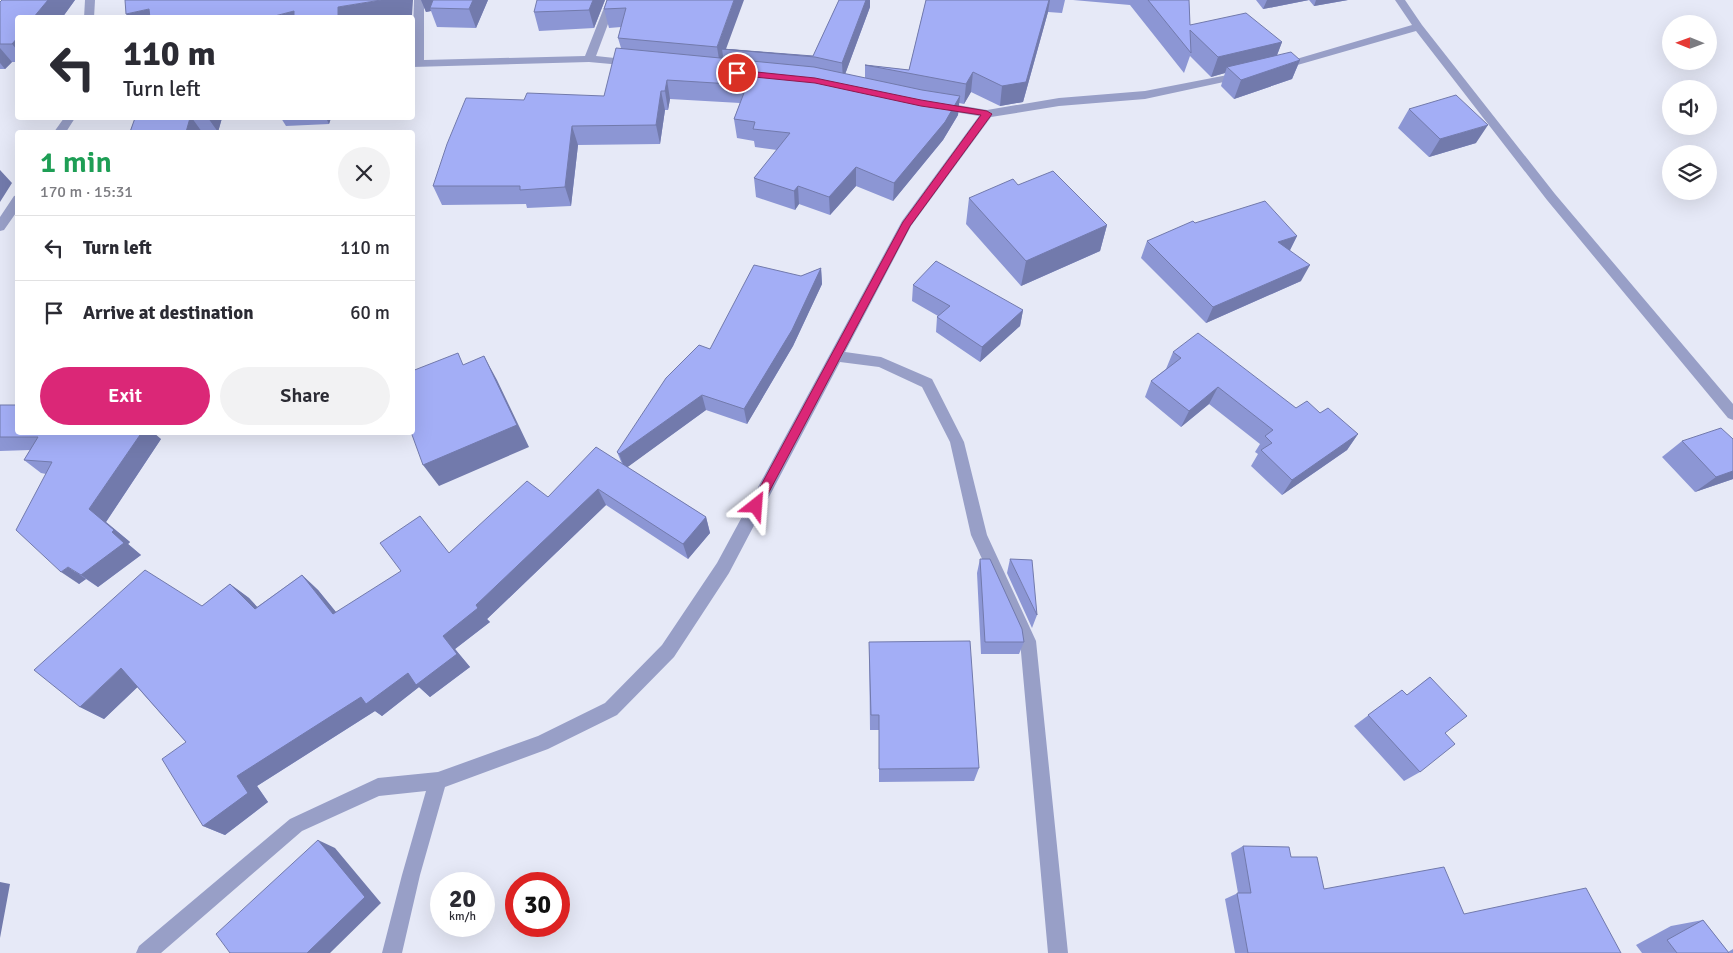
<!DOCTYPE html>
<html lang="en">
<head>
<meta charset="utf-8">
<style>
	body { margin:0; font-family:Signika,sans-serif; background:#f2f2f3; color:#2b2b33; height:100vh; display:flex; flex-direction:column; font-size:19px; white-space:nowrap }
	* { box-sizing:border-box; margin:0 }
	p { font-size:16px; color:#7c7c81 }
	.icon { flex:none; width:28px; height:28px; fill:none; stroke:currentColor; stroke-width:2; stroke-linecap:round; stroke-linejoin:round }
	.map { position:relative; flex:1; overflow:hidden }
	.drawer { position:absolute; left:15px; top:130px; width:400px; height:305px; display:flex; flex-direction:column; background:#fff; border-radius:5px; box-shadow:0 5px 20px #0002 }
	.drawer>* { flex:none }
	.guide { position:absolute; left:15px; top:15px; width:400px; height:105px; border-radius:5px; box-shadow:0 5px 20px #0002; background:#fff; color:#2b2b33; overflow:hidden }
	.needle { width:32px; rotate:271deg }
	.fabs { position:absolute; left:1662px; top:15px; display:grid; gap:10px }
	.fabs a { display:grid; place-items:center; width:55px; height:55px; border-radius:50%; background:#fff; box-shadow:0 5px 20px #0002; font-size:25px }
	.speed { position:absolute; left:430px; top:872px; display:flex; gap:10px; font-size:25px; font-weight:700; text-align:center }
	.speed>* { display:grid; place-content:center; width:65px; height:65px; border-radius:50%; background:#fff; box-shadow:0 5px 20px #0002; line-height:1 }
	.speed small { font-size:12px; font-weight:400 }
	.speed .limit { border:8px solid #d22; background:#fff; color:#111 }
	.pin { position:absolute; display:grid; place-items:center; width:42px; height:42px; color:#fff; margin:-21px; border:2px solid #fff; border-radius:50%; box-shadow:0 1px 5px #0007 }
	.me { position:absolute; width:55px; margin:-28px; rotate:28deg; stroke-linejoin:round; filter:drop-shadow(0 0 4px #0008) }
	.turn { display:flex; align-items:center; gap:18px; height:105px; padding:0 25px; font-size:22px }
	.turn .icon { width:65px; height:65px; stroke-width:2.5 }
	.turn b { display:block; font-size:35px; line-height:42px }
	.round { display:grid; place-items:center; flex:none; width:52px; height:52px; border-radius:26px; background:#f2f2f3 }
	.head { display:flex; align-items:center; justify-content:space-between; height:85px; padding:0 25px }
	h1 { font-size:30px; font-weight:600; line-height:38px; color:#1e9e55 }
	.cta { display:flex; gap:10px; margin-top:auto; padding:10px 25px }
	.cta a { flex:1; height:58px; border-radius:30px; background:#db2777; color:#fff; font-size:20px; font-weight:600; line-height:58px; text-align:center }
	.cta a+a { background:#f2f2f3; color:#2b2b33 }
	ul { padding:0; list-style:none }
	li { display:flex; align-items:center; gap:15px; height:65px; padding:0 25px; border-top:1px solid #e1e1e2 }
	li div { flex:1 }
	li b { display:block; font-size:19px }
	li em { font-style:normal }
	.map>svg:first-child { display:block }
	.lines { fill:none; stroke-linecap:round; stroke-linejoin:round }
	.minor { fill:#989fc7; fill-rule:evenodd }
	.wall { fill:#8c96d4 }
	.shaded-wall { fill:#727aac }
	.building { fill:#a3aef6; stroke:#727aac }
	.route { fill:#db2777; stroke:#8e194d }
</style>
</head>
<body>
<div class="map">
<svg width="1733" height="953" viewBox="0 0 1733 953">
	<rect width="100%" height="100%" fill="#e6e9f7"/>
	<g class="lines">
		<path class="minor" d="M85,0H95L94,18H84Z
			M414,0H424V60L585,56L607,0H617L596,56L633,60L639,63L633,66L589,62L412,67Z
			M1395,0H1405L1422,25L1555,194L1733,404V420L1728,418L1547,200L1416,31L1280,70L1274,67L1276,65L1412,25Z
			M1243,72L1249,75L1247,77L1145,99L1059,106L991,117L911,226L845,352L881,357L932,379L964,442L987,535L1036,641L1068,953H1048L1020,641L971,535L950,442L922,387L879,367L840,362L729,573L674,657L617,715L548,749L445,787L420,875L402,953H382L402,875L426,791L379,796L302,831L161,953H136L139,946L290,819L378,778L438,772L538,736L605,703L662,645L717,563L902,221L979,116L936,109L934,106L936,103L940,102L987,110L1059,98L1145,91Z
			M64,118H75L66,132H54Z
			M18,195V210L4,230L0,231V217L14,196Z"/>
	</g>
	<path class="wall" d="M2,0H75L62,18H18V62H12L5,69H0V2Z
		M421,0H488L476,28L437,27L431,11L426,12Z
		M605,0L594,28L539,31L534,12Z
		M607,0L726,49L813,56L839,0H870V7L845,74L865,78V65L909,70L926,0H1065L1062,13L1048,12L1023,102L1000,106L971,92L964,104L959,103L958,115L943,140L893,201L856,186L830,215L799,204L795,210L756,197L754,178L777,150L755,147L754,141L737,138L734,119L740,103L670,99L668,110H665L660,144L578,145L571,206L527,208L526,204L442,205L433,186L524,100L604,96L621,48L618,38L621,27L609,28L604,9Z
		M1073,0H1189L1190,25L1282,42L1277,55L1300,60L1292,79L1234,99L1221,86L1225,73L1211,77L1190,56L1184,73L1130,5Z
		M1256,0H1348L1314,6L1309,0L1263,9Z
		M1409,109L1476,143L1429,157L1398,128Z
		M135,118H222L218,132H130Z
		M281,118H331L329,124L286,126Z
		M1018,185L1107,225L1100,251L1021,286L966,224L969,198Z
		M1195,223L1297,236L1290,250L1301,281L1206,323L1141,258L1147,241Z
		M821,268L822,284L793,346L747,424L706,410L627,467L706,517L710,533L688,559L606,505L487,619L490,622L455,649L470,667L430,697L419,687L382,716L375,711L257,786L268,802L225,835L203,826L186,742L137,687L104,719L80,707L202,606L230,584L249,598L257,607L302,575L318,590L336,612L449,553L548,497L622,464L617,452L710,349L801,276Z
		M913,285L1023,310L1020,326L980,362L936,332L937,317L938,316L912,301Z
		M1173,352L1296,408L1358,434L1347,450L1282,495L1251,466L1258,454L1255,452L1260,444L1209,404L1181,427L1145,397L1151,381L1166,369Z
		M0,405L161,439L106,522L130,542L128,544L141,555L98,587L86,579L79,584L46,474L41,473L24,460L30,450L0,451Z
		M1733,439V479L1695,492L1662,457L1682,441Z
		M980,559L1024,642L1019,654H981L977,573Z
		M1010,559L1037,615L1032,628L1007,573Z
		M869,642L979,768L974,781L879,782V730H870Z
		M1430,677L1445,733L1420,772L1404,781L1354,726L1402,690L1407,695Z
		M1243,846L1291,857L1324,889L1464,914L1621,953H1235L1225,899L1238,893L1231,853Z
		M1703,920L1728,952L1733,949V953H1642L1636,945L1671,926Z"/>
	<path class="shaded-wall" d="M48,0H75L62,18H33Z
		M381,0H413L412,15L395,18H338V7Z
		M421,0H442L430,8L431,11L426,12Z
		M473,0H488L476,28L469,9Z
		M593,0H605L594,28L589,10Z
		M734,0H744L726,49H722L723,56L720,65L717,47Z
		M866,0H870V7L843,80L842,63Z
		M1049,0H1050L1048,12L1023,102L1000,106L1002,86Z
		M1267,0H1309L1263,9Z
		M1316,0H1348L1314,6Z
		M149,9L154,18H129L126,14Z
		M294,11L297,18H267Z
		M18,37V51L12,44Z
		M1282,42L1274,63L1227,67L1225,73L1211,77L1218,57Z
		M0,48L12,62L5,69L0,63Z
		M1300,60L1292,79L1234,99L1241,80Z
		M973,72L971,92L964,104L966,84Z
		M667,80L670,99L668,110L665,91Z
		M661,91L665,110L660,144L656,125Z
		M960,96L958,115L943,140L893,201L894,183Z
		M190,118H192L202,132H186Z
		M208,118H222L218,132Z
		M326,118H331L329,124Z
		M1488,125L1476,143L1429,157L1440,139Z
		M572,126L578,145L571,206L565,187Z
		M856,167V186L830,215L829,197Z
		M0,170L12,183L0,202Z
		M798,186L799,204L795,210L794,191Z
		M1107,225L1100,251L1021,286L1026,261Z
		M1297,236L1289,252L1278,242Z
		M1310,265L1301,281L1206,323L1213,307Z
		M821,268L822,284L793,346L747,424L744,409Z
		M1023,310L1020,326L980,362L982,347Z
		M484,356L497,380L529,447L439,486L423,465Z
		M1218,387L1209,404L1181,427L1189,411Z
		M702,395L706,410L625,469L619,454Z
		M142,432H153L161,439L106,522L130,542L128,544L141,555L98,587L81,575L89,509Z
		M1358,434L1347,450L1282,495L1292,480Z
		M1733,471V479L1695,492L1716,477Z
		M598,489L606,505L487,619L490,622L455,649L470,667L430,697L419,687L382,716L375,711L257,786L268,802L225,835L203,826L237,776L443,636Z
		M706,517L710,533L688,559L683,544Z
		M68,567L86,579L79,584L61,572Z
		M302,575L318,590L349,628L333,614Z
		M230,584L249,598L272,623L255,609Z
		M121,668L144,681L104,719L80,707Z
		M318,840L335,848L381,903L330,953H307Z
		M0,882L10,884L0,938Z"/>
	<path class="building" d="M2,0H48L33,18H18V37L12,44H0V2Z
		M125,0H381L338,7V18H294V11L267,18H150L149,9L126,14Z
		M433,0H473L469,9L430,8Z
		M537,0H593L589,10L534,12Z
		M607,0H734L717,47L618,38L626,8L604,9Z
		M839,0H866L842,63L815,57L722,49L813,56Z
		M926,0H1049L1026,82L1002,86L973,72L966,84L865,65L909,70Z
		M1148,0H1189L1190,25L1246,13L1282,42L1218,57L1190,30L1191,53Z
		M616,48L814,67L922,90L960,96L945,122L894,183L856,167L829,197L798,186L794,191L754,178L790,133L753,129L755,122L734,119L747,85L667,80L665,91H661L656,125L572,126L565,187L520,190V186H433L447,144L466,98L524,100L527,93L604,96Z
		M1291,52L1300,60L1241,80L1227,67Z
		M1456,95L1488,125L1440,139L1409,109Z
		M135,118H190L186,132H130Z
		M1053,171L1107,225L1026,261L969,198L1013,179L1018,185Z
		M1265,201L1297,236L1278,242L1310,265L1213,307L1147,241L1193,221L1195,223Z
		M936,261L1023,310L982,347L937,317L950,306L913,285Z
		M754,265L801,276L821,268L792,330L744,409L702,395L619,454L617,452L666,378L699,345L710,349Z
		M1198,333L1296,408L1307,401L1320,413L1328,408L1358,434L1292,480L1261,450L1272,443L1265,436L1273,430L1218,387L1189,411L1151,381L1181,358L1173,352Z
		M458,353L463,365L484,356L517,425L423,465L411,432H412V371Z
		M0,405H18V432H142L89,509L114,530L112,532L124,543L81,575L68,567L61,572L16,530L52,462L24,460L38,437H0Z
		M1721,428L1733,439V471L1716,477L1682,441Z
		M596,447L706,517L683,544L598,489L476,605L478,608L443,636L457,654L416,685L408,673L366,704L361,697L237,776L248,793L203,826L162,759L186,742L121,668L80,707L34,670L145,570L202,606L230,584L255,609L302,575L333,614L401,571L380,543L420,516L449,553L527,481L548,497Z
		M980,559H990L1022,629L1024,642H985Z
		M1010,559L1032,560L1037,615Z
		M970,641L979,768L879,769V715H871L869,642Z
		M1430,677L1467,716L1445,733L1455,744L1420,772L1368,715L1402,690L1407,695Z
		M318,840L365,897L307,953H230L216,934Z
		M1243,846L1289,847L1291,857H1317L1324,889L1444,867L1464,914L1586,888L1621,953H1248L1237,893H1251Z
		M1703,920L1729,953H1677L1667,940Z"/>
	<path class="route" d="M737,70L815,78L921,100L987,111L992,114L910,226L760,509H752L750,506L752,502L903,222L981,115L921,106L815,83L734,75L733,73Z"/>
</svg>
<div class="fabs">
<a><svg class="needle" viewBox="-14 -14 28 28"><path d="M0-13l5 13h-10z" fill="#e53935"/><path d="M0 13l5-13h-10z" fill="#7c7c81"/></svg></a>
<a><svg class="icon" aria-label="sound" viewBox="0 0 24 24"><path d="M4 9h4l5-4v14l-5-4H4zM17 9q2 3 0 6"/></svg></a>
<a><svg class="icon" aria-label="layers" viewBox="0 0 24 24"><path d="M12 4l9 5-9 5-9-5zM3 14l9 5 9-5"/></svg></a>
</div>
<div class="speed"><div>20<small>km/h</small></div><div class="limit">30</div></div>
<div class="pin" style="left:737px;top:73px;background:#d93025"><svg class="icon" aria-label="arrive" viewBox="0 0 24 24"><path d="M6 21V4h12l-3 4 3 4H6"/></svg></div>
<svg class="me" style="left:756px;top:506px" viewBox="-20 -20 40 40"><path d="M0-17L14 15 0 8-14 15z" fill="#db2777" stroke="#fff" stroke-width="4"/></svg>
<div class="guide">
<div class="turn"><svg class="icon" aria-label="left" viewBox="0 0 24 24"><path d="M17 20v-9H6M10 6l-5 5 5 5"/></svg><div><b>110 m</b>Turn left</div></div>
</div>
<section class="drawer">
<div class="head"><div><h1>1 min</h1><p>170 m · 15:31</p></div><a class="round"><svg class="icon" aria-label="close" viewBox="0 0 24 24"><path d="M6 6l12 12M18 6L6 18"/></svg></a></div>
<ul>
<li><svg class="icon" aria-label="left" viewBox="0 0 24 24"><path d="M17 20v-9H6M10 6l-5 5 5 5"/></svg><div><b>Turn left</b></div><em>110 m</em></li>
<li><svg class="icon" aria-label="arrive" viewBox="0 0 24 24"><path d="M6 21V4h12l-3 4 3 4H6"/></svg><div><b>Arrive at destination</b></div><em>60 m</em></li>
</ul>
<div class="cta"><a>Exit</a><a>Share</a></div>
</section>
</div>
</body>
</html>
